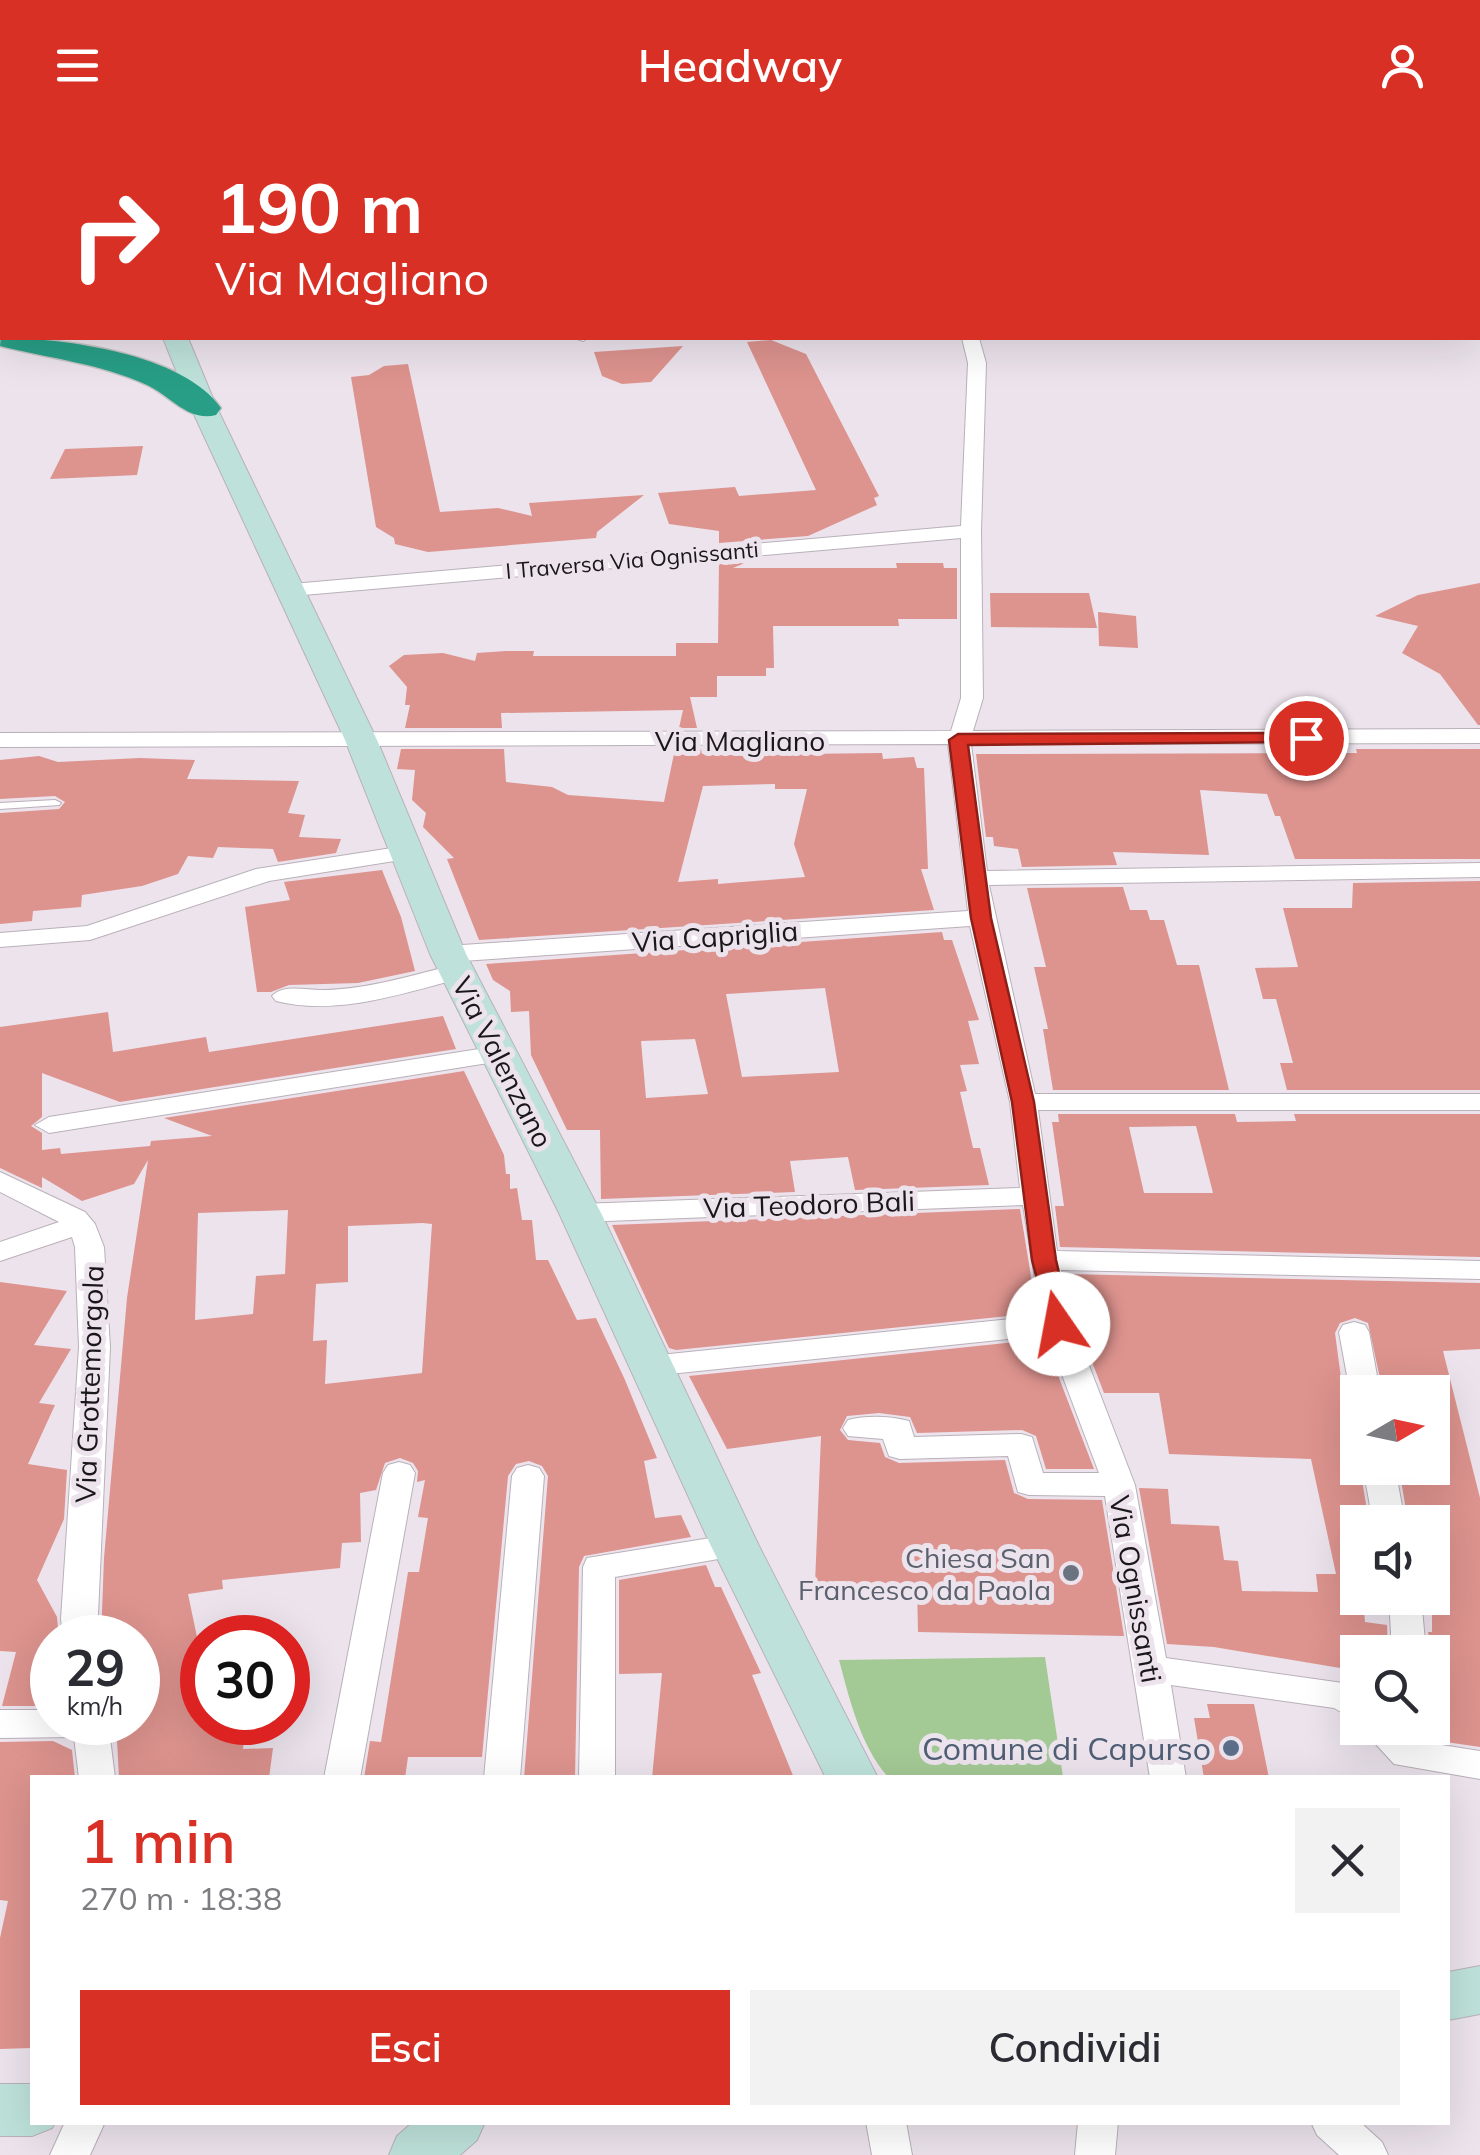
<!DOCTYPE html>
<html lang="it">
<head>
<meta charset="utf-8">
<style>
	body { margin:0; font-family:Mulish,sans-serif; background:#f2f2f3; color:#2b2b33; height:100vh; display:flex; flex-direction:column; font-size:38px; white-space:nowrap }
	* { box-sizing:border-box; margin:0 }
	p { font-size:32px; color:#7c7c81 }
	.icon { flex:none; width:55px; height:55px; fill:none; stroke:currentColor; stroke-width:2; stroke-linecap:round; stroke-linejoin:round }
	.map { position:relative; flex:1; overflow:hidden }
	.panel { position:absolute; left:30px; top:1645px; width:1420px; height:350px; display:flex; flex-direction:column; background:#fff; border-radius:0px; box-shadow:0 10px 40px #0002 }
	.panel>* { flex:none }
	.banner { position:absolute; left:0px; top:0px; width:1480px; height:210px; box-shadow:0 10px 40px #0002; background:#d93025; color:#fff; overflow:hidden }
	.needle { width:65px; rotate:81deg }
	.tools { position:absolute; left:1340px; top:1245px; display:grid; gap:20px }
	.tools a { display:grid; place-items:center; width:110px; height:110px; border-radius:0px; background:#fff; box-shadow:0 10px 40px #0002; font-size:50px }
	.speed { position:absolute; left:30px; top:1485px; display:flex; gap:20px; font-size:50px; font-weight:700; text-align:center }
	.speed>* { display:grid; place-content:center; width:130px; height:130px; border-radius:50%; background:#fff; box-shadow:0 10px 40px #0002; line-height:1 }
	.speed small { font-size:25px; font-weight:400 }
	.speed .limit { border:15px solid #d22; background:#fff; color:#111 }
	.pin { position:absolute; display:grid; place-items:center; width:85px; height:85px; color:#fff; margin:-42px; border:5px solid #fff; border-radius:50%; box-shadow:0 2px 10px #0007 }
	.me { position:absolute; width:110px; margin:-55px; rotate:348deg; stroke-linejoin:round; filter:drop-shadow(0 0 8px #0008) }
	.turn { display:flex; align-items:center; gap:35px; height:210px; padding:0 50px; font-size:45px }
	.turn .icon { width:130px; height:130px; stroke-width:2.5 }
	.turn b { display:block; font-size:70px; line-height:85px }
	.round { display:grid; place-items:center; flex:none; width:105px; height:105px; border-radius:0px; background:#f2f2f3 }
	.headline { display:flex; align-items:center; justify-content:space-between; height:170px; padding:0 50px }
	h1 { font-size:60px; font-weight:600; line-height:75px; color:#d93025 }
	.action { display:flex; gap:20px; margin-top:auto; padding:20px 50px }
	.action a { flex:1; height:115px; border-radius:0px; background:#d93025; color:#fff; font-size:40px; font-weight:600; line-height:115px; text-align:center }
	.action a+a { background:#f2f2f3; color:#2b2b33 }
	header { display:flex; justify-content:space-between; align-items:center; height:130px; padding:0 50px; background:#d93025; color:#fff; font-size:45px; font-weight:600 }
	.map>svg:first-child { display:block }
	.green { fill:#a3c995 }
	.building { fill:#dd938e; fill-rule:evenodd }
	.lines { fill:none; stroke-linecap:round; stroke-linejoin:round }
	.lane-casing { stroke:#b9b1b9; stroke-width:2 }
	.street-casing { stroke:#b9b1b9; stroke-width:2 }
	.secondary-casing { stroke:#b9b1b9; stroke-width:2 }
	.highway-casing { stroke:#c3c3c3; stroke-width:3 }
	.lane { fill:#fff; fill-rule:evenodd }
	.street { fill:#fff; fill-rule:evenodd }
	.secondary { fill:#bee2db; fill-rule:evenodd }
	.highway { fill:#289e86; fill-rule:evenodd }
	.route { fill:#d93025; stroke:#8d1f18; stroke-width:2.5 }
	.worship-dot { fill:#6b7280; stroke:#ece3ec; stroke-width:4 }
	.service-dot { fill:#5c6f8a; stroke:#ece3ec; stroke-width:4 }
	.labels { text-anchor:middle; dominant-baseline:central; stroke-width:10; stroke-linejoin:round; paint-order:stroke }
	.far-street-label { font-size:22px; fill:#1a171a; stroke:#ece3ec }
	.street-label { font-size:28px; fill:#1a171a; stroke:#ece3ec }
	.worship-label { font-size:28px; fill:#5b616d; stroke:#ece3ec; text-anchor:end }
	.near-service-label { font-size:32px; fill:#4e5e75; stroke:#ece3ec; text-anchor:end }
</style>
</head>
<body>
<header><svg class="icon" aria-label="menu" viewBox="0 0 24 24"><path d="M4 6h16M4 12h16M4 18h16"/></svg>Headway<svg class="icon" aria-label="person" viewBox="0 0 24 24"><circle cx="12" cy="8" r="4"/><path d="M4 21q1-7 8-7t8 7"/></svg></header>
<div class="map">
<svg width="1480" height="2025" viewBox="0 0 1480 2025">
	<rect width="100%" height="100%" fill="#ece3ec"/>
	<path class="green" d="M1045,1527L1063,1647H888C860,1615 850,1570 839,1530Z"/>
	<path class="building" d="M771,210L806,224L879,366L874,368L877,375L808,406L719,413V401L669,394L658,363L735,357L739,366L816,360L747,212Z
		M683,216L651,252L622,254L602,246L594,222Z
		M408,234L440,382L498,378L532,386L529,373L644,365L597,402L596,408L428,422L395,414L394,408L376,397L351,247L369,245L384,236Z
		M143,316L137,345L50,349L65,319Z
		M752,430L733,438H897L896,433H943L944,438H957V489H898L899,496H773L774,538H766V546H717V567H690L697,598H679L683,580L501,583L502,598H405L410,575H405L407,557L389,536L404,525L443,523L475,531L477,523L506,521H534L533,526H676V513H718L719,433Z
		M1480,453V595H1478L1440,544L1402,523L1418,496L1375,486L1418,465Z
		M990,463H1089L1097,498L991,497Z
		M1098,482L1136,486L1138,518L1099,516Z
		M401,619H504L506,652L552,657L568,665L664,672L675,619H701L702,624L728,625L882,623L883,629L914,627L917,638H924L928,739H921L934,780L479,810L447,729L454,728L423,697L426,683L412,670L415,640L397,639ZM775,654V659H807L794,714L805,747L718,754V749L678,752L703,656Z
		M1356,619H1480V729H1295L1280,686H1275L1267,664L1200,660L1209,725L1113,722L1117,735L1022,737L1018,719L994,716L993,707H986L976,624L1357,623Z
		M39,626L58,632L140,628L195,630L187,649L299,651L288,683L305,685L299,707L341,709L336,723L278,732L273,719L218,717L213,728L188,726L178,744L142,756L82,765L81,777L33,781L32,791L0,794V683L59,679L65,672L55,666L0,669V630Z
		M382,740L401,787L415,841L358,853L289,855L271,862H257L245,777L290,770L284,752Z
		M1480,751V960H1287L1280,933H1293L1276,869H1263L1255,838L1298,837L1283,778H1352L1353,753Z
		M1123,757L1130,780H1147L1150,790H1164L1177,835H1199L1229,960H1053L1043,899H1048L1034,837H1046L1027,758Z
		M942,802L944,810H952L979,890L968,891L979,934L960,935L967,961L960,962L973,1018H980L989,1055L855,1060L848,1027L790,1031L795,1062L601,1069L600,1000H567L531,925L529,881L511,882L510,861L493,850L486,834ZM825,858L839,942L742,947L726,864ZM695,909L708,964L646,968L641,911Z
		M108,882L113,922L206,907L209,922L443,886L456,919L120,972L42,943V987L31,996L42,1003V1020L60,1018L61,1024L150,1016L151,1011L212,1006L164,988L464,941L504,1025L506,1044H510V1059L517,1058L522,1090H532L536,1130H548L577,1190L596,1188L625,1250L657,1328L644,1331L655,1388L681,1385L691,1407L584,1426L579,1437L575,1648H524L548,1346L542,1336L529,1331L516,1334L508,1346L482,1627H408L405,1648H364L370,1611L381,1612L408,1442H419L428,1388L418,1387L425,1350L417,1352L418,1341L413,1333L400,1328L385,1333L376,1360L360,1363L361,1412L342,1413L340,1438L222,1450L223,1459L188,1464L202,1531V1592H246L243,1619L273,1618L269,1648H119L116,1592H138V1508H101L104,1428L127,1168L148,1030L134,1054L82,1071L42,1047V1058L0,1038V897ZM288,1080L285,1144L256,1146L253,1184L195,1190L198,1083ZM423,1093L432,1094L422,1243L325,1254L327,1210L313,1211L316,1154L348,1152V1096Z
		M1058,984H1235L1237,992L1296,991L1294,984H1480V1127L1060,1117L1055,1076H1064L1052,992H1059ZM1196,996L1213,1063H1144L1129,997Z
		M1020,1079L1037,1183L676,1220L669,1218L612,1095Z
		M1066,1144L1480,1153V1219L1443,1221L1480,1368V1617L1432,1610V1522L1428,1502H1432V1392H1408L1399,1338H1432V1262H1383L1368,1193L1355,1188L1340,1193L1335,1203L1353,1338H1360L1369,1392H1358V1468H1363L1365,1492L1387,1495L1388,1522H1358V1541L1214,1517L1167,1514L1139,1358L1168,1359L1171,1394L1219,1396L1224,1430L1238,1431L1242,1461L1318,1462L1316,1444H1336L1311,1329L1169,1324L1159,1263H1104L1077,1193Z
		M0,1152L67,1161L34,1215L71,1219L39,1273L55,1275L28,1334L67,1340L64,1389L37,1450L57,1487L59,1508H52V1576H2L16,1522L0,1521Z
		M1044,1209L1094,1339H1046L1036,1306L1022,1300L917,1303L910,1287L879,1283L847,1286L840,1300L848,1310L880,1313L885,1327L899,1333L1005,1330L1014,1363L1028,1369L1102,1370L1124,1506L918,1502L917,1455L815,1454L821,1306L727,1319L689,1246Z
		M706,1435L715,1457H721L761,1543L752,1545L794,1648H652L662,1543L619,1544V1450Z
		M1207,1574H1254L1269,1648H1204L1194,1588H1210Z
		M53,1611L72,1620L75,1648H32V1918L0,1919V1808L8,1771L0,1770V1612Z"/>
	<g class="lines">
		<g class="lane-casing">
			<path id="lane" d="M575,208H587L583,211Z
				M55,670L61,673L59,675L0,679V673Z"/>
		</g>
		<g class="street-casing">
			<path id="street" d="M879,0H894L895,2H880Z
				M962,208H979L986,233L981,401L983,568L973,601L1480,599V613L971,614L987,741L1480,733V747L989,755L1035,964H1480V980H1038L1057,1121L1480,1131V1149L1061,1140L1073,1194L1135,1355L1166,1528L1343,1553L1358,1559V1592L1334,1578L1171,1555L1186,1648H1150L1105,1366L1029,1365L1018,1362L1008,1326L900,1329L889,1326L883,1309L848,1306L843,1298L848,1290C867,1285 890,1286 909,1291L914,1307L1021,1304L1032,1307L1043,1343H1099L1047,1205L650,1246L639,1243L635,1236L639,1229L650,1226L1041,1186L1023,1075L580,1092L570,1089L566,1083L570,1077L580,1074L1020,1058L1010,972L970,796L448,832L435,824L448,816L968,781L948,614L0,617V603L951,601L961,568V408L292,466L282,460L292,454L961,396L968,233Z
				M405,716L417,723L413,728L269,751L90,810L0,817V803L87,796L256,739Z
				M457,834L470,842L466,847C406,862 338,887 276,871L272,866C284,853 308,861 325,860C369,859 414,845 457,834Z
				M498,916L511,924L507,930L49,1003L35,995L49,987Z
				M0,1042L85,1082L95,1094L104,1117L110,1217L97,1508H63L61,1489L79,1217L75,1117L72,1107L0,1131V1112L59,1092L0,1062Z
				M1354,1192L1365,1195L1369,1202L1380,1262H1358V1270L1350,1262L1339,1202L1343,1195Z
				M399,1332L410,1335L415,1343L360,1648H324L383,1343L388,1335Z
				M528,1335L539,1338L544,1346L520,1648H484L512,1346L517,1338Z
				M1363,1338H1395L1405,1392H1373Z
				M735,1404L747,1408L751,1416L747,1424L615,1447V1648H579L583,1437L587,1428Z
				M1389,1468H1421L1426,1522H1392Z
				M0,1580H52V1592H108L115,1648H79L74,1607L0,1608Z
				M1361,1598H1400L1416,1611L1480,1621V1649L1394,1634Z
				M65,1992H105L90,2025H50Z
				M866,1992H906L912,2025H872Z
				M1078,1992H1118L1115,2025H1075Z
				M1311,1992H1360L1382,2012L1388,2025H1339L1317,2005Z"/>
		</g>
		<g class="secondary-casing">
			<path id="secondary" d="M73,0H95L96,2H75Z
				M163,208H188L217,278L377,610L466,824L601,1083L759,1416L878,1648H826L711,1416L559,1083L430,824L345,610L191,278Z
				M1480,1836V1884L1448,1890V1842Z
				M0,1954H32V1992H55L52,1998L32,2006H0Z
				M413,1992H485L477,2010L460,2025H389L397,2006Z"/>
		</g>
		<g class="highway-casing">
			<path id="highway" d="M456,0H485L486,2H458Z
				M564,0H617L618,2H566Z
				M907,0H972L906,2Z
				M1042,0H1110L1041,2Z
				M0,51H2V69H0Z
				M2,199V208C63,208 184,224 221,278L216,285C188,292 171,266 147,255C102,234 48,228 0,216Z"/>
		</g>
		<use href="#lane" class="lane"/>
		<use href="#street" class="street"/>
		<use href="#secondary" class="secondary"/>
		<use href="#highway" class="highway"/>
	</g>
	<path class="route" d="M1306,603L1313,605V612L968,615L991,788L1034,972L1056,1130L1071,1194L1058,1202L1050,1200L1032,1130L1012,972L971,788L949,610L958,604Z"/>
	<circle class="worship-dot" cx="1071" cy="1443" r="10"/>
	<circle class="service-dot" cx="1231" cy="1618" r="10"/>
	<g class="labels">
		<g class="far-street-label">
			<text transform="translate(632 430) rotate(-5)">I Traversa Via Ognissanti</text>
		</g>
		<g class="street-label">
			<text x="740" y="610">Via Magliano</text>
			<text transform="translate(715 806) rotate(-4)">Via Capriglia</text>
			<text transform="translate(503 932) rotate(63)">Via Valenzano</text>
			<text transform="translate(809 1074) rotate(-2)">Via Teodoro Bali</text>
			<text transform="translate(89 1254) rotate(-88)">Via Grottemorgola</text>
			<text transform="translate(1136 1459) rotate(80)">Via Ognissanti</text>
		</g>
		<g class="worship-label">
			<text x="1051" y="1427">Chiesa San<tspan x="1051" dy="32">Francesco da Paola</tspan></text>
		</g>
		<g class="near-service-label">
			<text x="1211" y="1618">Comune di Capurso</text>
		</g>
	</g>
</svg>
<div class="tools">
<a><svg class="needle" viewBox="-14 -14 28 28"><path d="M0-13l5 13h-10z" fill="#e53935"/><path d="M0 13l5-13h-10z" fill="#7c7c81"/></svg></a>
<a><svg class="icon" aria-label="sound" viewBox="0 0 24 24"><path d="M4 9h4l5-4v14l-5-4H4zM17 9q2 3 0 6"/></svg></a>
<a><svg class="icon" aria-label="search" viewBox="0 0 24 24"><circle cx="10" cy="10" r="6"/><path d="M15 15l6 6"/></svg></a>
</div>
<div class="speed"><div>29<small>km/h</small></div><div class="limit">30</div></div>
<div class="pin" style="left:1306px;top:608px;background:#d93025"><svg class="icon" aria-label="arrive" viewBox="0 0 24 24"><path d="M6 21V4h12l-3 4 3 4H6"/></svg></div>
<svg class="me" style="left:1058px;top:1194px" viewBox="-20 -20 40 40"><circle r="19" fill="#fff"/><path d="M0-13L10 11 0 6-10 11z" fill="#d93025"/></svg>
<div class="banner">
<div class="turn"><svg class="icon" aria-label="right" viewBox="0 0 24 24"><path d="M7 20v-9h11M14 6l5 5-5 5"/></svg><div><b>190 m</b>Via Magliano</div></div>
</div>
<section class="panel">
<div class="headline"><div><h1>1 min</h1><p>270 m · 18:38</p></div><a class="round"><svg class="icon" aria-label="close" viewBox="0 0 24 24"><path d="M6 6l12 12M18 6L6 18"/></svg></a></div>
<div class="action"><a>Esci</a><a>Condividi</a></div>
</section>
</div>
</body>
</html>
